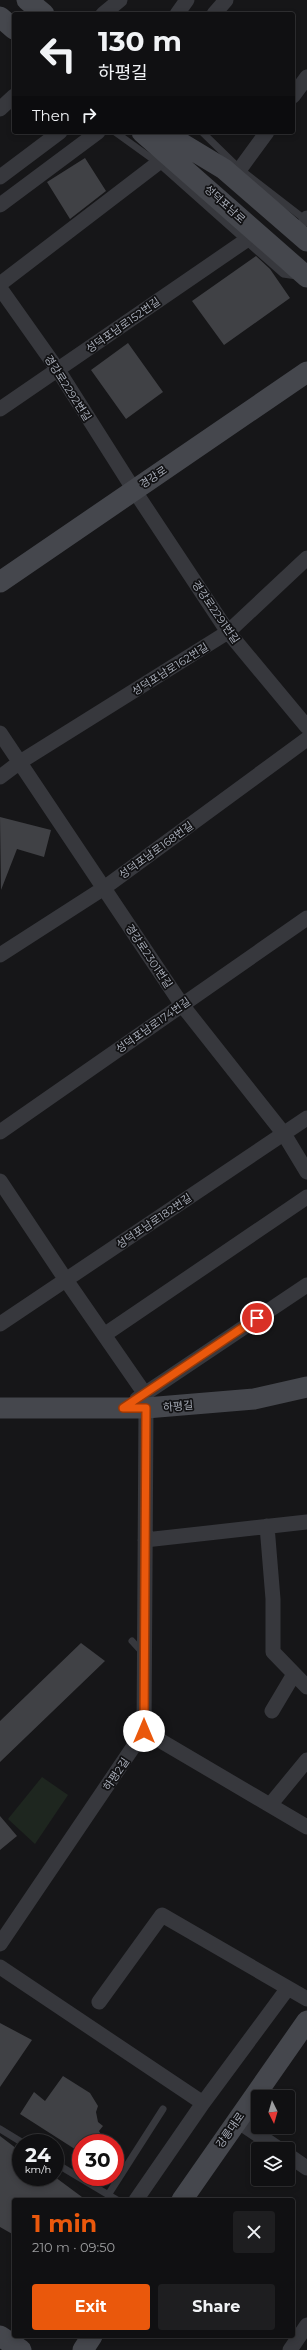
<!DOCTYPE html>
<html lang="en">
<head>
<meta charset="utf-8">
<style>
	body { margin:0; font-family:Montserrat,"Noto Sans KR",sans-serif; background:#1e1e20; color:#f1f3f6; height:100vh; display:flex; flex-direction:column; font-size:15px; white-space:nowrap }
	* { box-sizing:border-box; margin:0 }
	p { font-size:13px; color:#9c9d9f }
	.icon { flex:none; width:22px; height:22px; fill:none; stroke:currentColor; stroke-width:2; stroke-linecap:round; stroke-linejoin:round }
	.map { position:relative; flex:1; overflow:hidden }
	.panel { position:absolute; left:12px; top:2198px; width:283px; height:140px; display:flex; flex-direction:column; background:#101012; border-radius:4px; box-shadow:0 2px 6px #0003,0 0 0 1px #303032 }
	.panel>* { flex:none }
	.banner { position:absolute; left:12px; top:12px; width:283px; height:122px; border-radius:4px; box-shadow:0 2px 6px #0003,0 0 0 1px #303032; background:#101012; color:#f1f3f6; overflow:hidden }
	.needle { width:26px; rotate:175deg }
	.tools { position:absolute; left:251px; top:2090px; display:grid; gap:8px }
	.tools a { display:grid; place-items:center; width:44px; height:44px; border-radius:4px; background:#101012; box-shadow:0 2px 6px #0003,0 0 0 1px #303032; font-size:20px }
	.speed { position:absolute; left:12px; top:2134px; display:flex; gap:8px; font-size:20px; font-weight:700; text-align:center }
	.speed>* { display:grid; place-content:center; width:52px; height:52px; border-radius:50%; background:#101012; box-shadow:0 2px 6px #0003,0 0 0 1px #303032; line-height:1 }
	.speed small { font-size:10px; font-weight:400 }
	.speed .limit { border:6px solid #d22; background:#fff; color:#111 }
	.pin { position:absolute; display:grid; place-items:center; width:34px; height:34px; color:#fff; margin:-17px; border:2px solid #fff; border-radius:50%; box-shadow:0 1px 4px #0007 }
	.me { position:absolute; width:44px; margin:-22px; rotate:0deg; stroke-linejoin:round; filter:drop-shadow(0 0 3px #0008) }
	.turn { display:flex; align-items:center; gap:14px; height:84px; padding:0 20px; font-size:18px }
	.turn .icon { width:52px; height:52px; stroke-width:2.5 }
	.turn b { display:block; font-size:28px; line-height:34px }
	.then { display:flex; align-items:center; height:38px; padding:0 20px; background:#0003; gap:8px; font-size:15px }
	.round { display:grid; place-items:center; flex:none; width:42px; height:42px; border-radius:4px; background:#1e1e20 }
	.headline { display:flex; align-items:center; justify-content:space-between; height:68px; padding:0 20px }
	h1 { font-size:24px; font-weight:700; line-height:30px; color:#ea580c }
	.action { display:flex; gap:8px; margin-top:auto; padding:8px 20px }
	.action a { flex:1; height:46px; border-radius:4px; background:#ea580c; color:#fff; font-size:16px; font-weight:700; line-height:46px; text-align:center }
	.action a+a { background:#1e1e20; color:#f1f3f6 }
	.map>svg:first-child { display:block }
	.green { fill:#1e261f }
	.building { fill:#404145 }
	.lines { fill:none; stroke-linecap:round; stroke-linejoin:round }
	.lane { stroke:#37383d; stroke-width:7 }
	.street { stroke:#37383d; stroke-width:15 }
	.secondary { stroke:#45474d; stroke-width:21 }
	.route-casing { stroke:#983908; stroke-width:10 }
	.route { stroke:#ea580c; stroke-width:7 }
	.labels { text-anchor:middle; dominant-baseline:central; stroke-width:3.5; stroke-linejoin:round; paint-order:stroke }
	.street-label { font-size:11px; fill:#a8adb8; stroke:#111113 }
</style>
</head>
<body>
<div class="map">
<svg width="307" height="2350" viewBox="0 0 307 2350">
	<rect width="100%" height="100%" fill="#161618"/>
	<path class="green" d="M42,1777L68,1795L35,1844L8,1819Z"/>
	<path class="building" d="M85,158L106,191L70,219L47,182Z
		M256,256L270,269L290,298L224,345L192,301Z
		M128,343L163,392L126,419L91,370Z
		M0,817L51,830L44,857L17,849L1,890Z
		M81,1643L105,1661L0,1762V1721Z
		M0,1816L17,1836L0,1850Z
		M0,2023L32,2040L0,2087Z
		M63,2076L90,2093L98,2106L96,2112L98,2122L103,2126L99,2131L106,2143H81V2153L20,2114L34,2092L45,2101Z
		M0,2136L21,2152V2177H55L86,2200H14V2235L0,2227Z"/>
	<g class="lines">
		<path class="lane" d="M115,132L158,163L283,274L297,276
			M202,132L240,169L307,221
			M132,1641L143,1653
			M0,2129L23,2143
			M55,2163L117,2200
			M108,2195L163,2109"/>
		<path class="street" d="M103,14L120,0
			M177,14L187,0
			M214,14L226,0
			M293,96L307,77
			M0,109L14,96
			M240,169L267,132
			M0,177L60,132
			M0,205L98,132
			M306,219L307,218
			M0,284L158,163
			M0,288L58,370L134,490L228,632L307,727
			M0,409L245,241
			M0,733L182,1005L284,1134L307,1172
			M0,777L20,762L228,632L307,558
			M0,955L104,888L307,739
			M0,1132L307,918
			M0,1181L66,1280L145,1394
			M0,1324L307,1118
			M104,1335L307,1197
			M137,1399L307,1285
			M267,1526L273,1599V1652L307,1687
			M145,1540L307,1522
			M272,1711L294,1674
			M144,1731L307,1827
			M270,1805L307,1760
			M0,1944L144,1731L146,1408
			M0,1967L203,2103
			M99,2002L162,1915L307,1999
			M236,2120L279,2149
			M288,2155L307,2168
			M136,2200L203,2103L288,1988
			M290,2350L307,2325"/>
		<path class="secondary" d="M27,0L44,14
			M0,17L14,29
			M142,132L307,277
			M170,132L181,143L224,169L307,241
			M0,582L307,372
			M0,1408H146L254,1399L307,1387
			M182,2200L307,2021
			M0,2336L21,2350
			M83,2350L92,2336"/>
	</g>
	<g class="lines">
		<g class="route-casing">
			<path id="route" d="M144,1731L146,1408H123L257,1318"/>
		</g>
		<use href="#route" class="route"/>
	</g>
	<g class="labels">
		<g class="street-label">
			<text transform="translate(225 204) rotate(42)">성덕포남로</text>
			<text transform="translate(123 325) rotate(-35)">성덕포남로152번길</text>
			<text transform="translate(68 388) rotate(57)">경강로2292번길</text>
			<text transform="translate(153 477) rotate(-34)">경강로</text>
			<text transform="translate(216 612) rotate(55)">경강로2291번길</text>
			<text transform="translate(170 669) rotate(-32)">성덕포남로162번길</text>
			<text transform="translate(156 850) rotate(-36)">성덕포남로168번길</text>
			<text transform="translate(149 956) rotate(56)">경강로2301번길</text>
			<text transform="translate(153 1025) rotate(-35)">성덕포남로174번길</text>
			<text transform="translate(154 1221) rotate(-34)">성덕포남로182번길</text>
			<text transform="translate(178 1406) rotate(-5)">하평길</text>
			<text transform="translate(116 1774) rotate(-56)">하평2길</text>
			<text transform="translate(230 2130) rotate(-55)">강릉대로</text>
		</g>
	</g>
</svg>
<div class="tools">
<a><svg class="needle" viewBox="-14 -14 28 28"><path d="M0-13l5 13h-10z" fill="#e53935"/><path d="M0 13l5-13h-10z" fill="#9c9d9f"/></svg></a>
<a><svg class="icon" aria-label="layers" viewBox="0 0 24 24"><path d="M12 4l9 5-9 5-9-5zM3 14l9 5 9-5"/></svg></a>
</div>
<div class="speed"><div>24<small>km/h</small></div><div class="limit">30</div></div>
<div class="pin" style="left:257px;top:1318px;background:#d93025"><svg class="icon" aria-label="arrive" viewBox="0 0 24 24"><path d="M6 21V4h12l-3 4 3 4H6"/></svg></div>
<svg class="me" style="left:144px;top:1731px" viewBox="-20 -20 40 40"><circle r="19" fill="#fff"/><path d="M0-13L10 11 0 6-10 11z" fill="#ea580c"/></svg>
<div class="banner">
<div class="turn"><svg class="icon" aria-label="left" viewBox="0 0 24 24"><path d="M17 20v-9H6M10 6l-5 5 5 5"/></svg><div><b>130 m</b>하평길</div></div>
<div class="then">Then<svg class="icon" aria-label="right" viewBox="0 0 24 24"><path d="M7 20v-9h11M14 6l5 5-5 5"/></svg></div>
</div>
<section class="panel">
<div class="headline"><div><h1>1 min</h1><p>210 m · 09:50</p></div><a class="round"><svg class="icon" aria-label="close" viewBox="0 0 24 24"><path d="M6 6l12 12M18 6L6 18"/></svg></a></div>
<div class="action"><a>Exit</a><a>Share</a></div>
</section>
</div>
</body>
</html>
